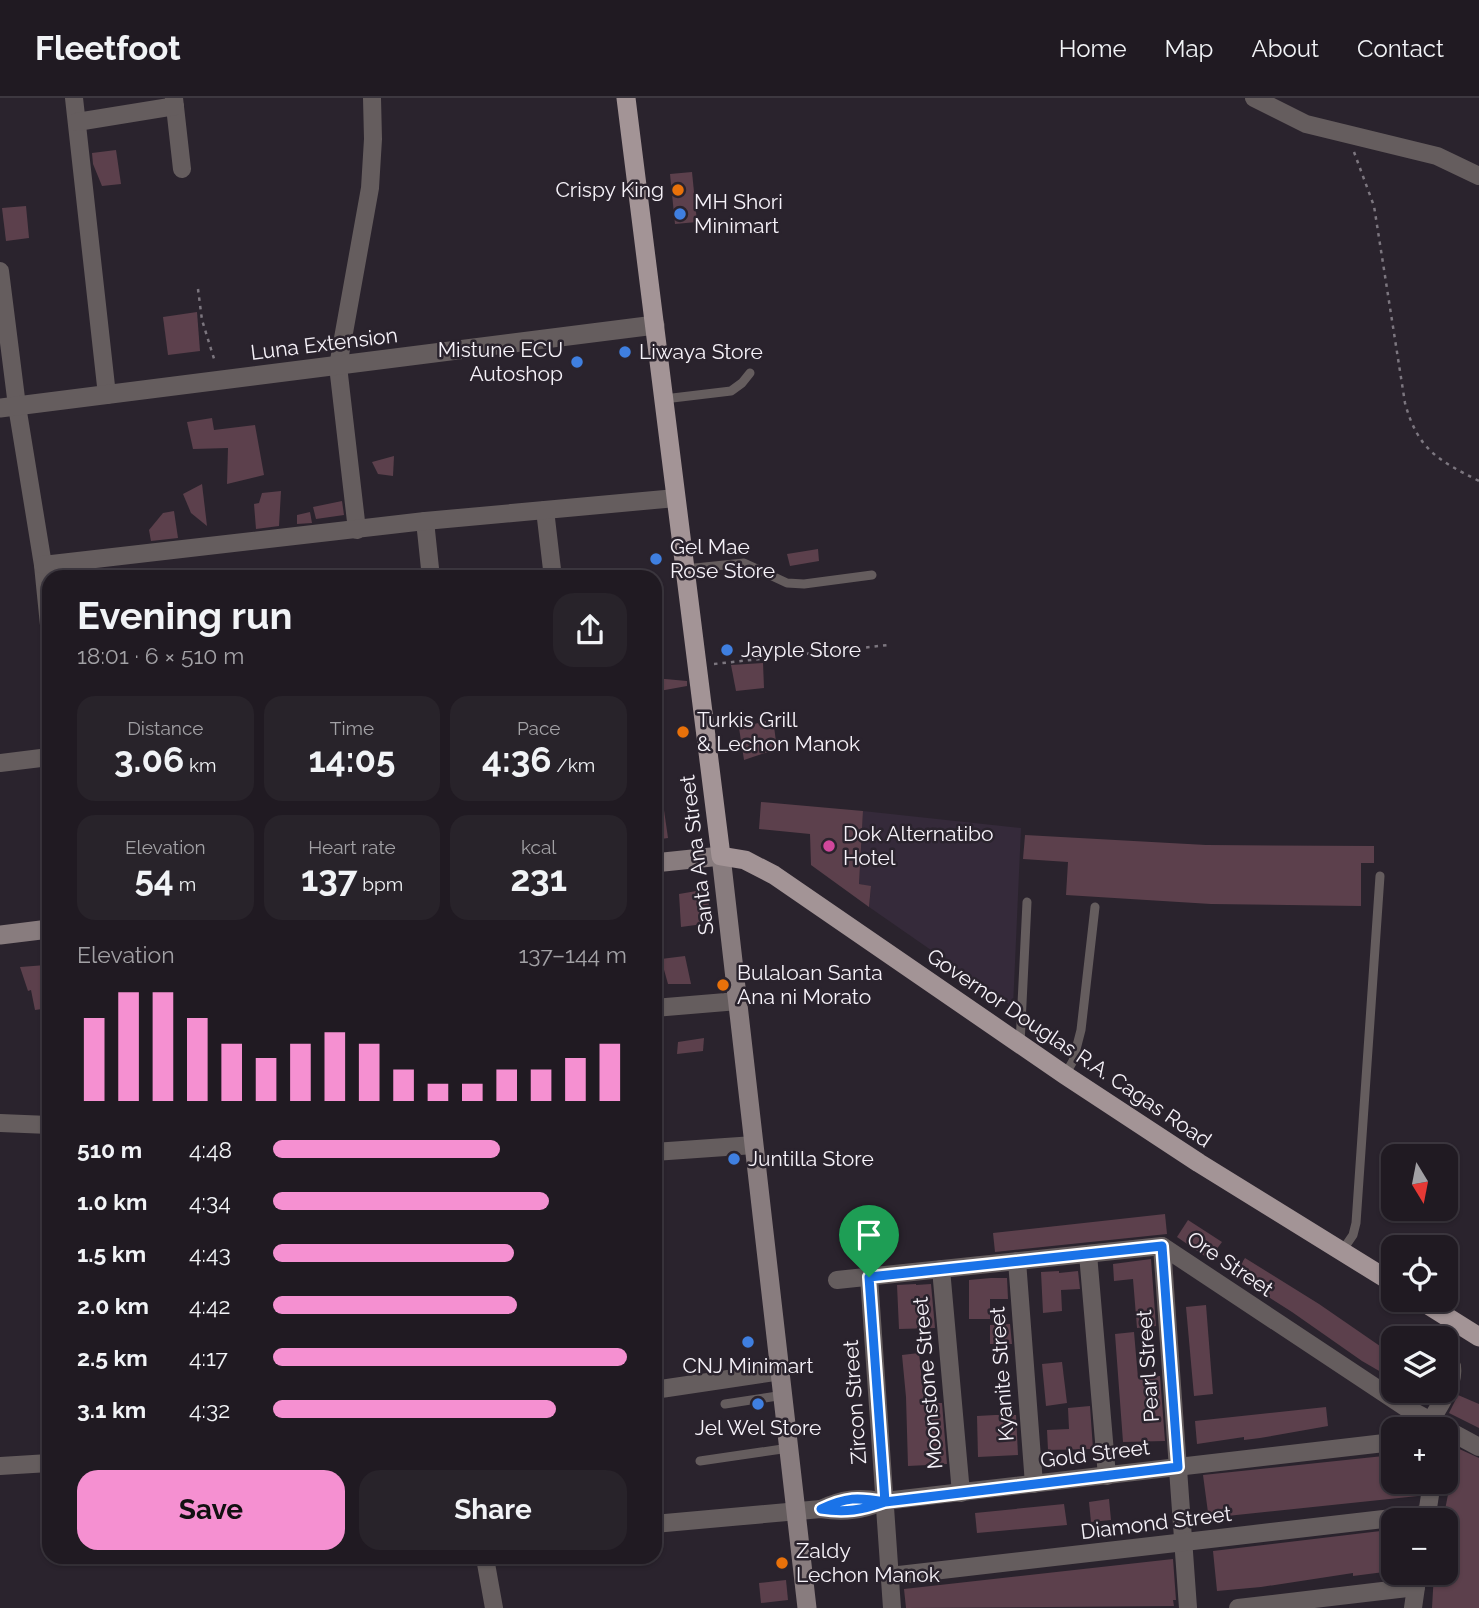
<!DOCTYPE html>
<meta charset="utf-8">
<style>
body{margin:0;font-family:Raleway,sans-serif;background:#28232a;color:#f1f3f6;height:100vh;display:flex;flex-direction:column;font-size:26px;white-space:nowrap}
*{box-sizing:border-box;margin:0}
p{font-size:23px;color:#a2a1a5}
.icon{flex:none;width:38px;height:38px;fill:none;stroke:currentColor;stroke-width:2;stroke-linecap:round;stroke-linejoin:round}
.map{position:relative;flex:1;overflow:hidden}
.panel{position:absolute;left:42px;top:472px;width:620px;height:994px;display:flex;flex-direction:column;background:#201a22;border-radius:21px;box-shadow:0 2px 5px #0004,0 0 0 2px #3d3840}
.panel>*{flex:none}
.needle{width:46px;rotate:170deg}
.controls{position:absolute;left:1381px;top:1046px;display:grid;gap:14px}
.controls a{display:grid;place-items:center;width:77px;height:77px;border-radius:14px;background:#201a22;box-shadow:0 2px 5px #0004,0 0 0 2px #3d3840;font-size:35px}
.pin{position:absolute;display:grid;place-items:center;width:60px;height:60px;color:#fff;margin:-72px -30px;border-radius:50% 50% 50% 0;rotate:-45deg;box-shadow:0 0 7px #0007}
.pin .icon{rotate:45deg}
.round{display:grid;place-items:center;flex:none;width:74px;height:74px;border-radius:21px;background:#28232a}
.head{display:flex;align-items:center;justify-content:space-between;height:119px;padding:0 35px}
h1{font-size:38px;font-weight:700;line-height:52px}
.figures{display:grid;grid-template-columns:repeat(3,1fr);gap:10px;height:119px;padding:7px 35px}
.figures div{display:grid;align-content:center;border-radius:18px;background:#28232a;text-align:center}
.figures b{font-size:35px;font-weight:700}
.figures small{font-size:19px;font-weight:400}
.figures p{font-size:19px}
.chart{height:196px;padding:14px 35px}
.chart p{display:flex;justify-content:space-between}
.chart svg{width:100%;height:126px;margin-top:7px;stroke:#f590d1;stroke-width:6}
.button{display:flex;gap:14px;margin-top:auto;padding:14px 35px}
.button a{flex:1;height:80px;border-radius:21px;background:#f590d1;color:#111;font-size:28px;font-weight:700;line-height:80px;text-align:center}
.button a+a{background:#28232a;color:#f1f3f6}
ul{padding:0 35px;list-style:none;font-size:23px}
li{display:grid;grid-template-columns:112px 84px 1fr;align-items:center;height:52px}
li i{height:18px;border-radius:9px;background:#f590d1}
header{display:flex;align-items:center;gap:42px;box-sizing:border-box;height:98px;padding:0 35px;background:#201a22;border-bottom:2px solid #3d3840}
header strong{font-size:33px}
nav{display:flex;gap:38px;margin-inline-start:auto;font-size:24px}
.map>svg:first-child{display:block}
.built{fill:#352a3a}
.building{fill:#5c404c}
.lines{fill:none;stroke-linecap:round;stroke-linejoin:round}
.path{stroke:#7c767f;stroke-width:2.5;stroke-dasharray:3.5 5;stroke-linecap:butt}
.service{stroke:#655d5e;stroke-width:9}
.minor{stroke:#655d5e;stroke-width:18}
.tertiary{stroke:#655d5e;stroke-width:19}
.secondary{stroke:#887c7e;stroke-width:19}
.primary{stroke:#a39496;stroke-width:19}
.route-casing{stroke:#fff;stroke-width:14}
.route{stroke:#1a73e8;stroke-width:9}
.food-dot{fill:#e8710a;stroke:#2a232d;stroke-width:2.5}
.shop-dot{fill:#3f7fe0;stroke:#2a232d;stroke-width:2.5}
.hotel-dot{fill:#d1479c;stroke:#2a232d;stroke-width:2.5}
.labels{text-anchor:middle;stroke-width:5;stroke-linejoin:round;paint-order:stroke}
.poi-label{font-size:21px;fill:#f6f2f9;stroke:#2a232d;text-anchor:start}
.street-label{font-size:21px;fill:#f6f2f9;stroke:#2a232d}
</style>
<header>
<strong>Fleetfoot</strong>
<nav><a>Home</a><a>Map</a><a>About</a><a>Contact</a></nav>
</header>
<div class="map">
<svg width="1479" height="1510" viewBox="0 0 1479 1510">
<rect width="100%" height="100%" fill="#2a232d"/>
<polygon class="built" points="863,713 1021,730 1013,909 869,809 871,789 859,786"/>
<g class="building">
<polygon points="116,52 121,86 102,88 93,66 92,55"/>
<polygon points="692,74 697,124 675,126 670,76"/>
<polygon points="26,108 29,140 6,143 2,110"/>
<polygon points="197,214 200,253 168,257 163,219"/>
<polygon points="212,320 214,332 255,327 264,377 227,386 228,350 193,351 187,324"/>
<polygon points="394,358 393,378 378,376 372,364"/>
<polygon points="202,386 207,428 191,415 183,396"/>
<polygon points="281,393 279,428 256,431 254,406 259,405 262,395"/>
<polygon points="342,403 344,417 316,421 313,409"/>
<polygon points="174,413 178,440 151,443 149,432 163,415"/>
<polygon points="310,414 312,425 297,426 297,417"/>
<polygon points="818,451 819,463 790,468 787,456"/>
<polygon points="763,565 764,590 736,593 731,567"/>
<polygon points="654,580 687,583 687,588 654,594"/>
<polygon points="773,621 777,651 744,662 739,630"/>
<polygon points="654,698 662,698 668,740 654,742"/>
<polygon points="761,704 863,713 859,786 871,788 869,809 811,767 810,736 759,731"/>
<polygon points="1025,737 1206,747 1374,748 1374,765 1361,765 1361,808 1211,806 1066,797 1068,764 1023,761"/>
<polygon points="708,791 710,825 681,829 679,796"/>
<polygon points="685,858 691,886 668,886 661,861"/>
<polygon points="46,867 49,877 49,910 35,912 31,892 28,893 20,869"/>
<polygon points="704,940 703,953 677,956 678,944"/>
<polygon points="1165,1116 1167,1136 995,1154 993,1135"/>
<polygon points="1188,1122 1222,1144 1209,1161 1177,1139"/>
<polygon points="1245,1160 1319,1206 1393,1257 1393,1281 1362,1263 1292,1214 1234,1177"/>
<polygon points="1151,1161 1156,1228 1137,1230 1133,1181 1114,1183 1113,1166"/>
<polygon points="1059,1173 1059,1175 1078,1173 1080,1191 1061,1192 1062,1213 1043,1215 1041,1174"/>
<polygon points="991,1180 1007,1180 1008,1201 990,1201 990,1221 969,1221 969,1182"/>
<polygon points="916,1186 916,1187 931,1186 935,1230 899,1231 897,1187"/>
<polygon points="1206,1207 1213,1296 1194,1298 1186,1209"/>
<polygon points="1010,1226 1012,1246 990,1246 990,1227"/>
<polygon points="1134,1234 1138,1280 1160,1278 1165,1343 1123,1344 1115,1236"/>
<polygon points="919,1255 924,1301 926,1305 942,1305 947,1366 908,1368 906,1299 902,1257"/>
<polygon points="1062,1264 1067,1305 1046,1308 1042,1266"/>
<polygon points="1458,1297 1479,1306 1479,1330 1449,1315"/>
<polygon points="1090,1308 1093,1351 1048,1352 1047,1332 1069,1331 1068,1310"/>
<polygon points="1326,1309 1328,1328 1260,1340 1244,1342 1244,1339 1197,1346 1195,1323"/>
<polygon points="995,1317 1016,1317 1018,1357 978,1359 977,1318"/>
<polygon points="1455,1349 1479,1360 1479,1510 1432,1510 1434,1475 1446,1475 1446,1417 1444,1417 1453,1371 1451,1371"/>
<polygon points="1393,1357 1393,1384 1420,1384 1418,1398 1227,1418 1228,1420 1209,1422 1203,1377"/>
<polygon points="1109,1401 1111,1422 1091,1424 1089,1404"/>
<polygon points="1064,1406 1067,1427 977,1435 975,1415"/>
<polygon points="1389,1432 1392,1473 1353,1478 1353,1475 1261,1489 1217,1493 1213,1453"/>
<polygon points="1173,1461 1176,1502 1173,1502 1174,1508 906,1510 904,1491"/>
<polygon points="786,1482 788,1502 761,1505 759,1485"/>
</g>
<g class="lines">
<g class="path">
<path d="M1354 54 1374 108 1405 305C1418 352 1438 362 1479 383"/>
<polyline points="198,191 202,222 215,264"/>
<polyline points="714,566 888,547"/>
</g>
<g class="service">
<polyline points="664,301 731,293 742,285 750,275"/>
<polyline points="685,471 744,465 787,485 804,486 872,477"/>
<polyline points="1020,946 1027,804"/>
<polyline points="1065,977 1073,963 1081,932 1095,809"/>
<polyline points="1342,1153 1353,1137 1356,1125 1380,778"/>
<polyline points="725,1306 784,1297"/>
<polyline points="700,1363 789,1350"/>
</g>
<g class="minor">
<polyline points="74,0 107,297"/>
<polyline points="174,0 182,71"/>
<polyline points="1254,0 1306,26 1437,58 1479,78"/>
<polyline points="77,24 175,8"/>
<polyline points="0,173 17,308 43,467 49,527"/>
<polyline points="545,412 553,480"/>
<polyline points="425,423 431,480"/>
<polyline points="357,432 338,268 370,90 373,41 372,0"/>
<polyline points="43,467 425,423 676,400"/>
<polyline points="0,665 49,659"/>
<polyline points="654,910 738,903"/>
<polyline points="0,1025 49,1027"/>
<polyline points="654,1054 754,1047"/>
<polyline points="1162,1148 1188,1510"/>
<polyline points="1088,1156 1107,1378"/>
<polyline points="1017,1163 1034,1386"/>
<polyline points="941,1171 961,1395"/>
<polyline points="869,1179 892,1510"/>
<polyline points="837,1182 1162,1148 1405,1309 1479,1349"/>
<polyline points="654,1292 781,1273"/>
<path d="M1430 1324C1439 1308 1455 1287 1452 1268L1446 1271"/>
<polyline points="0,1368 49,1365"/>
<path d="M821 1411C842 1401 858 1399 881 1403"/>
<polyline points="1426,1423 1432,1384"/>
<path d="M654 1426 821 1411C845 1415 862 1412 885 1403L1393 1344"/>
<polyline points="485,1460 494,1510"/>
<polyline points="890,1478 1427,1416"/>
<polyline points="1238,1510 1416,1489"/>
<polyline points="1413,1510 1418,1475"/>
</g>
<polyline class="tertiary" points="0,310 655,227"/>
<g class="secondary">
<polyline points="654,765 721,758 807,1510"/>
<polyline points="0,837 49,831"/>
</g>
<g class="primary">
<polyline points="626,0 721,758 745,762 774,777 1065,977 1199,1065 1393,1185"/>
<polyline points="1420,1202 1479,1239"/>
</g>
</g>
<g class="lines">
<defs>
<path id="route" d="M869 1179 885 1404C862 1412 845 1415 821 1411 846 1399 858 1399 885 1404L1178 1369 1162 1148 869 1179"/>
</defs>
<use href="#route" class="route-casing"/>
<use href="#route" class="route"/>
</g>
<g class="food-dot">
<circle cx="678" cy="92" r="7"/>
<circle cx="683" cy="634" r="7"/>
<circle cx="723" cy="887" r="7"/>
<circle cx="782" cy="1465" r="7"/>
</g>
<g class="shop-dot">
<circle cx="680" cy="116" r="7"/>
<circle cx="625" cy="254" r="7"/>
<circle cx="577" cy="264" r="7"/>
<circle cx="656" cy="461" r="7"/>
<circle cx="727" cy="552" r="7"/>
<circle cx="734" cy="1061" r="7"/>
<circle cx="748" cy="1244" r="7"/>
<circle cx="758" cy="1306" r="7"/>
</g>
<circle class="hotel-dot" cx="829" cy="748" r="7"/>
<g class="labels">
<g class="poi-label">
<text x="664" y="99" text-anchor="end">Crispy King</text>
<text x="694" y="111">MH Shori<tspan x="694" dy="24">Minimart</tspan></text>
<text x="563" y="259" text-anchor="end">Mistune ECU<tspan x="563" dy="24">Autoshop</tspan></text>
<text x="639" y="261">Liwaya Store</text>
<text x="670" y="456">Gel Mae<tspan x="670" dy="24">Rose Store</tspan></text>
<text x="741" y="559">Jayple Store</text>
<text x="697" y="629">Turkis Grill<tspan x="697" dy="24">&amp; Lechon Manok</tspan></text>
<text x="843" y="743">Dok Alternatibo<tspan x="843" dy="24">Hotel</tspan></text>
<text x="737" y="882">Bulaloan Santa<tspan x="737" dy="24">Ana ni Morato</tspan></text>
<text x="748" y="1068">Juntilla Store</text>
<text x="748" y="1275" text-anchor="middle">CNJ Minimart</text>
<text x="758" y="1337" text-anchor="middle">Jel Wel Store</text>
<text x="796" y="1460">Zaldy<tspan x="796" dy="24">Lechon Manok</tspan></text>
</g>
<g class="street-label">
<text transform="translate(324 246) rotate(-7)" y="7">Luna Extension</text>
<text transform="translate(697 757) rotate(-97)" y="7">Santa Ana Street</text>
<text transform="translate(1069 950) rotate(34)" y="7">Governor Douglas R.A. Cagas Road</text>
<text transform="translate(1230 1166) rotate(34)" y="7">Ore Street</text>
<text transform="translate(1148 1268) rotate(-94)" y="7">Pearl Street</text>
<text transform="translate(1002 1276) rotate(-94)" y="7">Kyanite Street</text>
<text transform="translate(928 1285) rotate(-95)" y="7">Moonstone Street</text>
<text transform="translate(855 1304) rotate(-94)" y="7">Zircon Street</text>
<text transform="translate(1095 1356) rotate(-7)" y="7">Gold Street</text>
<text transform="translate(1156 1425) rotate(-7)" y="7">Diamond Street</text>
</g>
</g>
</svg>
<div class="controls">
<a><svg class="needle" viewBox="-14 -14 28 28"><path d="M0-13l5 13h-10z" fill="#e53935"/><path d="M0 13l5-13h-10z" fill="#a2a1a5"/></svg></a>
<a><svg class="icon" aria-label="locate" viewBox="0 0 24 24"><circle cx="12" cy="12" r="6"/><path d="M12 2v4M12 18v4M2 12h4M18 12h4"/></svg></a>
<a><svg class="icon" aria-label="layers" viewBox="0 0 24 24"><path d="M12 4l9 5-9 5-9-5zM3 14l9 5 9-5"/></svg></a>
<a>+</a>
<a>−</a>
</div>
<div class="pin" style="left:869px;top:1179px;background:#1e9e55"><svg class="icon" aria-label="arrive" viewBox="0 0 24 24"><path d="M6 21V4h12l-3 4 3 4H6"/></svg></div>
<section class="panel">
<div class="head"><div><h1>Evening run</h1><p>18:01 · 6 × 510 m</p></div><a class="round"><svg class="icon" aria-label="share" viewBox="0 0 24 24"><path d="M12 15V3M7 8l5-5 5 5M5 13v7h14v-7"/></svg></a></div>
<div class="figures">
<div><p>Distance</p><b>3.06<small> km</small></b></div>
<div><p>Time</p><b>14:05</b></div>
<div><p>Pace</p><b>4:36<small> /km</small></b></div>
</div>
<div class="figures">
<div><p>Elevation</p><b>54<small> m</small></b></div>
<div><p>Heart rate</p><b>137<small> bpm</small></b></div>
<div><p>kcal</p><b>231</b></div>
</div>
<div class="chart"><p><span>Elevation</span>137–144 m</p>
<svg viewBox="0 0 160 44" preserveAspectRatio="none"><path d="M5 44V15M15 44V6M25 44V6M35 44V15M45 44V24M55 44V29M65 44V24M75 44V20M85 44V24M95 44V33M105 44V38M115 44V38M125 44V33M135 44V33M145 44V29M155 44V24"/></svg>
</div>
<ul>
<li><b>510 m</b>4:48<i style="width:64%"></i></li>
<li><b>1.0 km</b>4:34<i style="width:78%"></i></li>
<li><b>1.5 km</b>4:43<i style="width:68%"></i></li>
<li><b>2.0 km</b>4:42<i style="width:69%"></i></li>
<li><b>2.5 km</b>4:17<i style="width:100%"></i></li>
<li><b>3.1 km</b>4:32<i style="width:80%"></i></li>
</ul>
<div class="button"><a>Save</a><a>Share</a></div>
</section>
</div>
